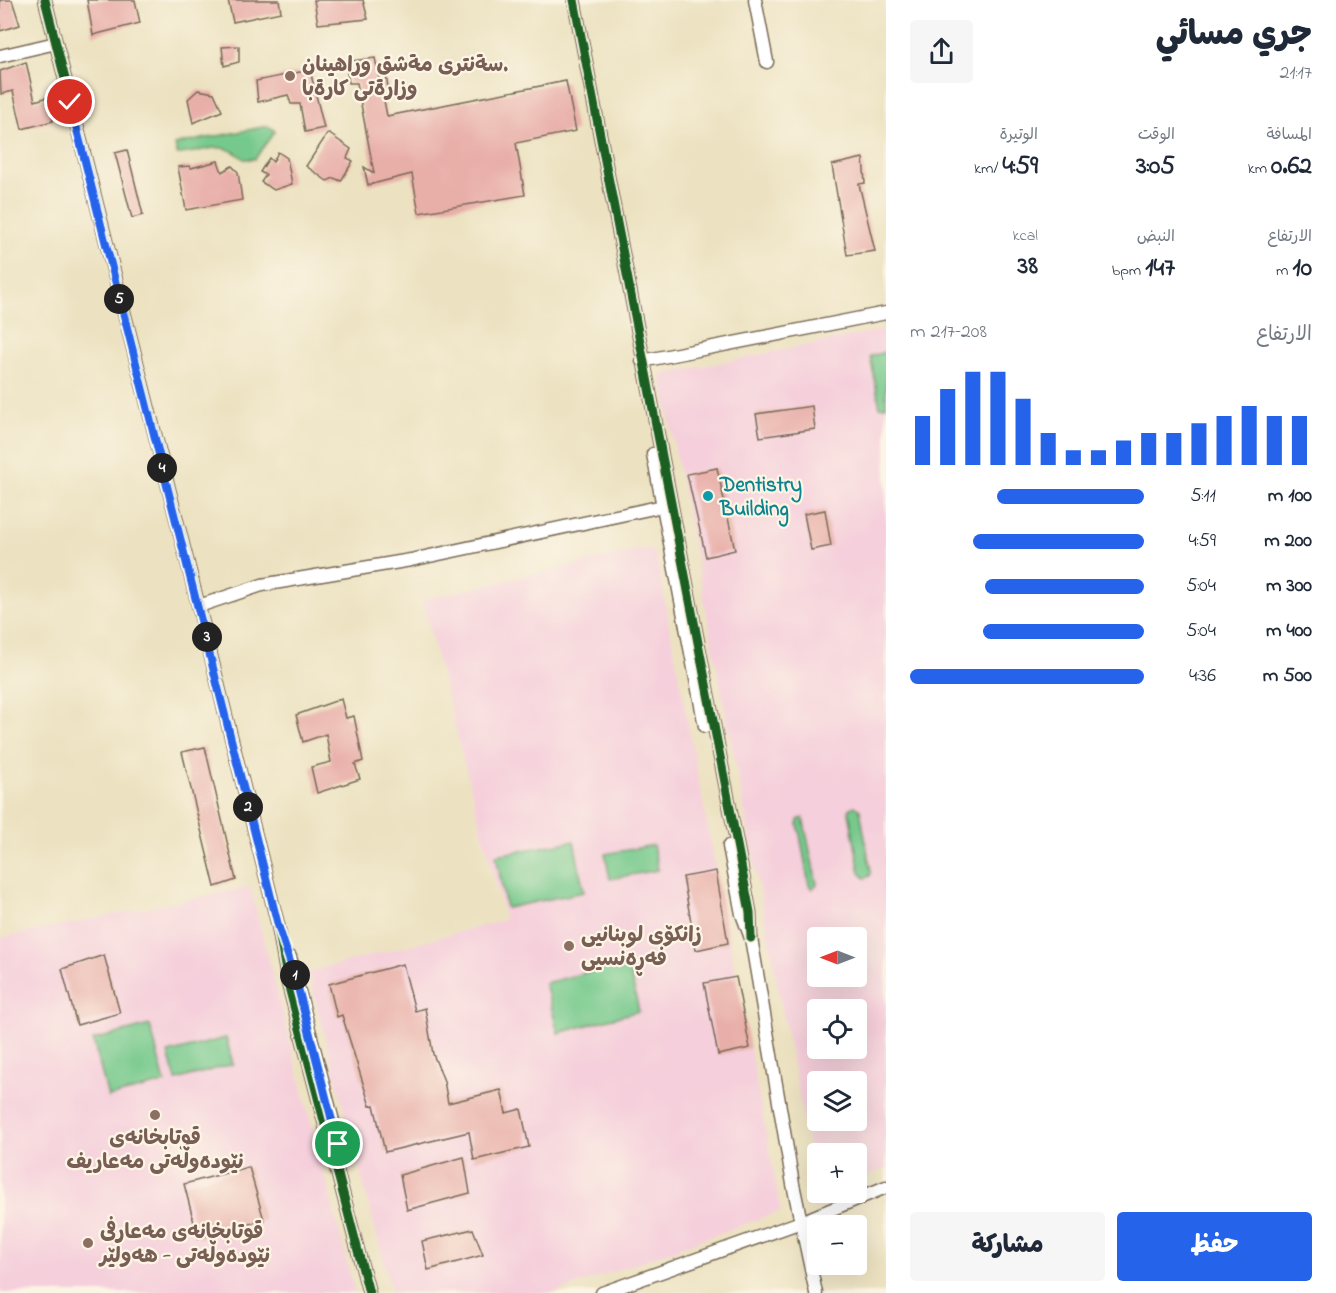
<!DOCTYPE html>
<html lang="ar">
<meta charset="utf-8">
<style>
body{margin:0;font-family:"Indie Flower","Playpen Sans Arabic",sans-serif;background:#f6f6f7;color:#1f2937;direction:rtl;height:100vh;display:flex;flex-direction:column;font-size:22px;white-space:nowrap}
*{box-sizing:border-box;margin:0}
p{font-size:20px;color:#747a83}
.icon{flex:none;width:33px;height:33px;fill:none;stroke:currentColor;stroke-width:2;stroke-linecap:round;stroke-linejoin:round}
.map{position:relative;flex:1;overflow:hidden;direction:ltr}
.drawer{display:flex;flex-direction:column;background:#fff;width:450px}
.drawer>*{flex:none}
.needle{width:39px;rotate:270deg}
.tools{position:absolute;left:807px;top:927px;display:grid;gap:12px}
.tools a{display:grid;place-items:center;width:60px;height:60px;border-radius:6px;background:#fff;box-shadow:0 6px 24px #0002;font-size:30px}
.pin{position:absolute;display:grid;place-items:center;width:51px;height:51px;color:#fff;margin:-26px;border:3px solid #fff;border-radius:50%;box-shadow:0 2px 6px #0007}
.km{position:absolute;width:30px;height:30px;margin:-15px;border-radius:50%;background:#222;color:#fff;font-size:16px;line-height:30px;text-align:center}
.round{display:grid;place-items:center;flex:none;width:63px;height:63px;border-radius:6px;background:#f6f6f7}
.headline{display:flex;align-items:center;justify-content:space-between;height:102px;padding:0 24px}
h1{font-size:33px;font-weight:800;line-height:45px}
.stats{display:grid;grid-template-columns:repeat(3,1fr);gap:9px;height:102px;padding:6px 24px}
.stats div{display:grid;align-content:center}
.stats b{font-size:26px;font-weight:800}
.stats small{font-size:16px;font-weight:400}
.stats p{font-size:16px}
.chart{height:168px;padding:12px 24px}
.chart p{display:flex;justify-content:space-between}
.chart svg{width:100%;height:108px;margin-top:6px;stroke:#2563eb;stroke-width:6}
.primary-button{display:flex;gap:12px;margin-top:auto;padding:12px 24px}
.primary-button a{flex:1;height:69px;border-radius:6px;background:#2563eb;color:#fff;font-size:24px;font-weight:800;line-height:69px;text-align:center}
.primary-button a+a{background:#f6f6f7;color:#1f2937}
ul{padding:0 24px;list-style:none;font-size:20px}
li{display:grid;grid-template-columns:96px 72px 1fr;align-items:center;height:45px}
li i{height:15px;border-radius:8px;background:#2563eb}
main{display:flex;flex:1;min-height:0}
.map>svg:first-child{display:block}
.built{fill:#f5cfdb;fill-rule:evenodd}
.green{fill:#76c98c;stroke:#587a55;stroke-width:1.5}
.building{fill:#e8aea8}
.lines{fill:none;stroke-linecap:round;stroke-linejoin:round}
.minor-casing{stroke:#796a57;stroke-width:15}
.minor{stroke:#fff;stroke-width:12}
.cycleway-casing{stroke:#fcf5e5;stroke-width:13}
.cycleway{stroke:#1b5e20;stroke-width:9}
.route-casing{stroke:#fff;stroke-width:12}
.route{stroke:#2563eb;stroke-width:8}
.education-dot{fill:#8d6e63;stroke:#fcf5e5;stroke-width:2}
.culture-dot{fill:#0f9aa8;stroke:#fcf5e5;stroke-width:2}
.labels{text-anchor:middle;stroke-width:4.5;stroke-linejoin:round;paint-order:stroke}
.education-label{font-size:21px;font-weight:bold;fill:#785e54;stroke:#fcf5e5;text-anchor:start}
.culture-label{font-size:21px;font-weight:bold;fill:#0d838f;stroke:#fcf5e5;text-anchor:start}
</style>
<main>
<section class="drawer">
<div class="headline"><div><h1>جري مسائي</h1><p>21:17</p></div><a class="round"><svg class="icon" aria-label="share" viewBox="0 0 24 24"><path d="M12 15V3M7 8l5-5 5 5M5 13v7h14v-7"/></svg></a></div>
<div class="stats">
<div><p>المسافة</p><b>0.62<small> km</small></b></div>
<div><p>الوقت</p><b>3:05</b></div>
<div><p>الوتيرة</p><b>4:59<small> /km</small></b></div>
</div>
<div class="stats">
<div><p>الارتفاع</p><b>10<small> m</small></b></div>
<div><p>النبض</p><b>147<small> bpm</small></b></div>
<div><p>kcal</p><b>38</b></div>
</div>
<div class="chart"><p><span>الارتفاع</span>208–217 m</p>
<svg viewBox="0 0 160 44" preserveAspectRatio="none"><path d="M5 44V24M15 44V13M25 44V6M35 44V6M45 44V17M55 44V31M65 44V38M75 44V38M85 44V34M95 44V31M105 44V31M115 44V27M125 44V24M135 44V20M145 44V24M155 44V24"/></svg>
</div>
<ul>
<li><b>100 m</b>5:11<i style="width:63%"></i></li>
<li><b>200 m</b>4:59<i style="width:73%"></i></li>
<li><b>300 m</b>5:04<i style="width:68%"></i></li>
<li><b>400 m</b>5:04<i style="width:69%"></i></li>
<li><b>500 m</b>4:36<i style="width:100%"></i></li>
</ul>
<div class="primary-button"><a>حفظ</a><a>مشاركة</a></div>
</section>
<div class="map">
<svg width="886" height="1293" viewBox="0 0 886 1293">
<rect width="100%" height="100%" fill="#fcf5e5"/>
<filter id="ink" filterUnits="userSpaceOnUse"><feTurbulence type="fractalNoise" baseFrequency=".0167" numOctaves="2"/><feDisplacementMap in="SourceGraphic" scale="12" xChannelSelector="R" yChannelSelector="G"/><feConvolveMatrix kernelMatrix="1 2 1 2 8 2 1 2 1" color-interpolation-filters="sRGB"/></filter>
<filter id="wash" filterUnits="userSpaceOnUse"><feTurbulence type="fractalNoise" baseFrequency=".008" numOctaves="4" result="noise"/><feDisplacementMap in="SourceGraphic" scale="24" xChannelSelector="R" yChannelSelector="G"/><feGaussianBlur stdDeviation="1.35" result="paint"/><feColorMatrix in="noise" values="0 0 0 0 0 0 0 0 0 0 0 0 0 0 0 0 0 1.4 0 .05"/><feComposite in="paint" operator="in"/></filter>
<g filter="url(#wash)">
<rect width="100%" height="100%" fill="#ece2c1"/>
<g class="built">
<path d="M886 329V1168L857 1180 856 1154H818V1192L826 1193 818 1196 661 375ZM818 938H856V976H818ZM818 1010H856V1048H818ZM818 1082H856V1120H818Z"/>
<polygon points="643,549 650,550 656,556 781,1211 554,1293 392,1293 308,972 505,920 422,600"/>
<polygon points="250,887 355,1293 0,1293 0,938"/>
</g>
<g class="green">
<path d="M268 126 275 131 255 159H244C220 137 204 154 177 154L175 145 182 143Z"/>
<polygon points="886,352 886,406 880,407 870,356"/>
<polygon points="855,806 860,810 871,872 870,876 865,878 860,873 849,812 850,808"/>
<polygon points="803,818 817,884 812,889 809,885 798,824 798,820"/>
<polygon points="574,841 584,892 506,908 496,855"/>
<polygon points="653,845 658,870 610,879 605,854"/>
<polygon points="628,962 639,1011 558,1033 545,983"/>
<polygon points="150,1025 165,1083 108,1097 93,1040"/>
<polygon points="226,1038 233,1064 176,1080 168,1053"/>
</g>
<g id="blocks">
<g class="building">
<polygon points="0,0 12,0 20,25 0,31"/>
<polygon points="87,0 135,0 140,23 93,35"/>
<polygon points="228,0 279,0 281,12 233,22"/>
<polygon points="314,0 363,0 368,19 318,24"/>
<polygon points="239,46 239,62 224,66 222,47"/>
<polygon points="375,58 379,77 386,74 388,88 382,90 387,116 566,81 576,131 516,143 525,195 419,213 412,174 368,185 364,167 374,173 357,83 349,83 345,62"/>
<polygon points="26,62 35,101 48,97 53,121 22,129 13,91 1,94 0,71"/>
<polygon points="310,70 324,128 305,132 300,104 291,104 288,95 258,102 256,81"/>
<polygon points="198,90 214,93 222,111 193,123 188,99"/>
<polygon points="328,133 351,149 347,158 353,161 341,181 334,178 327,181 306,166"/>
<polygon points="127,150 143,215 132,218 115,153"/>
<polygon points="278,152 287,158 292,184 274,190 261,182 266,175 260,172 269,158 273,162"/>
<polygon points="863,158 865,183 859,184 875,251 847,255 832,165"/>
<polygon points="218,161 222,172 232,166 238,172 242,200 186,210 178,167 190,166 191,168"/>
<polygon points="812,406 815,429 760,437 756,414"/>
<polygon points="717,468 735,550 706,557 687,474"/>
<polygon points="825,510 831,546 811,550 804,514"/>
<polygon points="341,699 346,718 354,716 363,761 355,764 360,779 317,793 311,767 331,762 326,734 303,742 296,715"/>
<polygon points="205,747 236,880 215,887 182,752"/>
<polygon points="716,871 728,943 696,950 683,877"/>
<polygon points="104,955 120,1013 77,1025 62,969"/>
<polygon points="403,964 415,1011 425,1008 433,1054 444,1081 448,1103 501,1090 506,1113 521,1109 529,1147 474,1160 469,1132 385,1152 374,1105 370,1106 342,1015 337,1017 329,984"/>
<polygon points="736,977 750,1048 718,1055 704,983"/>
<polygon points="464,1157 470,1193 407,1210 400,1175"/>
<polygon points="249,1167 264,1220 198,1238 184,1184"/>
<polygon points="473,1229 483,1255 428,1270 422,1241"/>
</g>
</g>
</g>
<g filter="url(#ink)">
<use href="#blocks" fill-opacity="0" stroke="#796a57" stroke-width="1.5"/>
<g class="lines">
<defs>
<g id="minor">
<polyline points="45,0 203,624 278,925 288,983 369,1293"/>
<polyline points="574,0 750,912 751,938"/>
<polyline points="755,0 767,62"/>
<polyline points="0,56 56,43"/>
<polyline points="642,361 886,313"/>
<polyline points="653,454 705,726"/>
<polyline points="199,606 262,585 411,560 663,506"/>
<polyline points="729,846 742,914 751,938 793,1184 816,1293"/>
<polyline points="290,957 335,1129"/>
<polyline points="602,1293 801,1222 886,1187"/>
</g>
</defs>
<use href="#minor" class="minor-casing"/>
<use href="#minor" class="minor"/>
<defs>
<g id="cycleway">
<polyline points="45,0 203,624 278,925 288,983 369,1293"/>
<polyline points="574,0 750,912 751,938"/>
</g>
</defs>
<use href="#cycleway" class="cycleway-casing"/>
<use href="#cycleway" class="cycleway"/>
</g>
</g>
<g class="lines" filter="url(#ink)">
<defs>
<polyline id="route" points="70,102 278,925 296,980 338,1144"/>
</defs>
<use href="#route" class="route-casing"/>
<use href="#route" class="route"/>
</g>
<g class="education-dot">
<circle cx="290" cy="76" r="6"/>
<circle cx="569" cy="946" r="6"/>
<circle cx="155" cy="1115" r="6"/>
<circle cx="88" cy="1243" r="6"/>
</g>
<circle class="culture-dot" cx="708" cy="496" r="6"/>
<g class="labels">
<g class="education-label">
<text x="302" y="71">سةنترى مةشق وراهينان.<tspan x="302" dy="24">وزارةتى كارةبا</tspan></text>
<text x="581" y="941">زانکۆی لوبنانیی<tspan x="581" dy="24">فەڕەنسیی</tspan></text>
<text x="155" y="1144" text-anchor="middle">قوتابخانەی<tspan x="155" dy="24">نێودەوڵەتی مەعاریف</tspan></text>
<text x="100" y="1238">قوتابخانەی مەعارفی<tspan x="100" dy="24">نێودەوڵەتی - هەولێر</tspan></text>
</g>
<g class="culture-label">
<text x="720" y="491">Dentistry<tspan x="720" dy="24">Building</tspan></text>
</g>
</g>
</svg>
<div class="tools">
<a><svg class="needle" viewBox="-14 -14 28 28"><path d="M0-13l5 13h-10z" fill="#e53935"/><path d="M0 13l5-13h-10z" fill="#747a83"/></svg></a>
<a><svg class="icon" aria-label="locate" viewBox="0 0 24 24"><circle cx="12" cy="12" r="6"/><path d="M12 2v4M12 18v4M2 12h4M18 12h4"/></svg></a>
<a><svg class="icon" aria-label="layers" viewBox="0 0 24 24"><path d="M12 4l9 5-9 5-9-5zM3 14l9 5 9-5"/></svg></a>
<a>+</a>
<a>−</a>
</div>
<div class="pin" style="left:338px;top:1144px;background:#1e9e55"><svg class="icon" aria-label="arrive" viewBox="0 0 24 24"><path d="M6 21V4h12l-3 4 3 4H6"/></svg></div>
<div class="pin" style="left:70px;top:102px;background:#d93025"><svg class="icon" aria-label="check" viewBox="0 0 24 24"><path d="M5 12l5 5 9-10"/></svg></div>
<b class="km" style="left:295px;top:975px">1</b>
<b class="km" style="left:248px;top:807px">2</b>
<b class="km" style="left:207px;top:637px">3</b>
<b class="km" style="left:162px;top:468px">4</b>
<b class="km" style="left:119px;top:299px">5</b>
</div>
</main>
